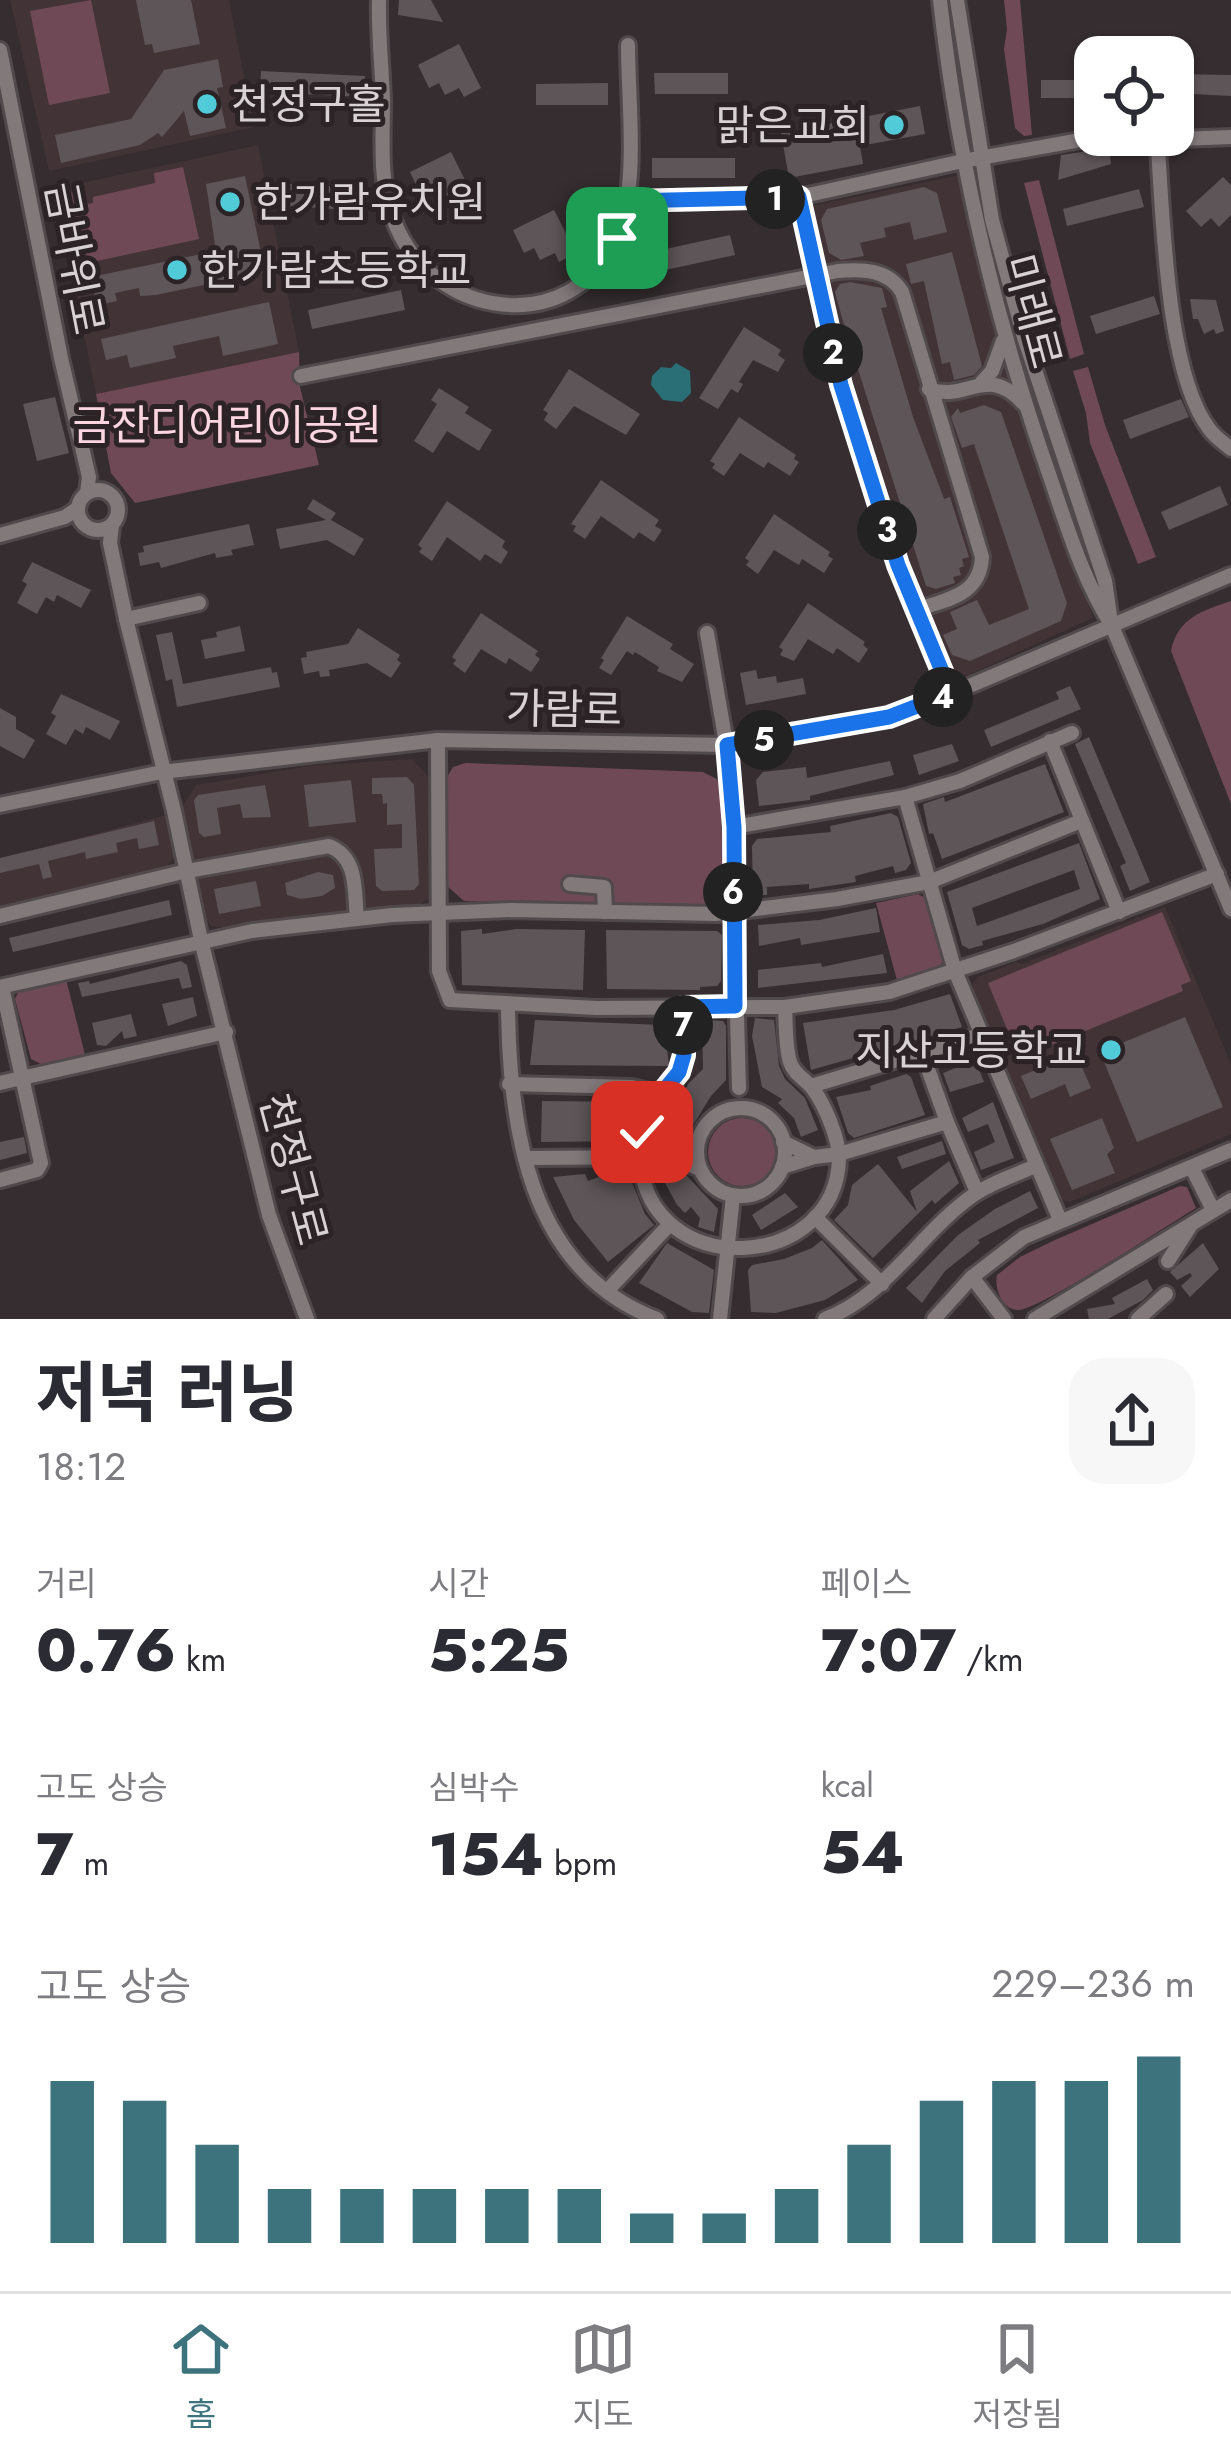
<!DOCTYPE html>
<html lang="ko">
<meta charset="utf-8">
<style>
body{margin:0;font-family:Jost,"Noto Sans KR",sans-serif;background:#f7f7f7;color:#2b2b33;height:100vh;display:flex;flex-direction:column;font-size:45px;white-space:nowrap}
*{box-sizing:border-box;margin:0}
p{font-size:39px;color:#7c7c81}
.icon{flex:none;width:66px;height:66px;fill:none;stroke:currentColor;stroke-width:2;stroke-linecap:round;stroke-linejoin:round}
.map{position:relative;height:1319px;overflow:hidden}
.side{display:flex;flex-direction:column;background:#fff;flex:1}
.side>*{flex:none}
.tools{position:absolute;left:1074px;top:36px;display:grid;gap:24px}
.tools a{display:grid;place-items:center;width:120px;height:120px;border-radius:24px;background:#fff;box-shadow:0 3px 9px #0004;font-size:60px}
.pin{position:absolute;display:grid;place-items:center;width:102px;height:102px;color:#fff;margin:-51px;border-radius:24px;box-shadow:0 6px 18px #0006}
.km{position:absolute;width:60px;height:60px;margin:-30px;border-radius:50%;background:#222;color:#fff;font-size:33px;line-height:60px;text-align:center}
.round{display:grid;place-items:center;flex:none;width:126px;height:126px;border-radius:36px;background:#f7f7f7}
.overview{display:flex;align-items:center;justify-content:space-between;height:204px;padding:0 36px}
h1{font-size:66px;font-weight:800;line-height:90px}
.figures{display:grid;grid-template-columns:repeat(3,1fr);gap:18px;height:204px;padding:12px 36px}
.figures div{display:grid;align-content:center}
.figures b{font-size:60px;font-weight:800}
.figures small{font-size:33px;font-weight:400}
.figures p{font-size:33px}
.chart{height:336px;padding:24px 36px}
.chart p{display:flex;justify-content:space-between}
.chart svg{width:100%;height:216px;margin-top:12px;stroke:#3d737d;stroke-width:6}
.dock{display:flex;justify-content:space-around;align-items:center;height:168px;border-top:3px solid #e1e1e2;background:#fff;font-size:33px;color:#7c7c81}
.dock a{display:grid;justify-items:center;gap:6px}
.dock .on{color:#3d737d}
.map>svg:first-child{display:block}
.built{fill:#423337}
.green{fill:#6f4a56}
.water{fill:#2a6f76}
.building{fill:#5e5558;fill-rule:evenodd}
.lines{fill:none;stroke-linecap:round;stroke-linejoin:round}
.minor-casing{stroke:#514a4d;stroke-width:20}
.minor{stroke:#82797b;stroke-width:14}
.route-casing{stroke:#fff;stroke-width:24}
.route{stroke:#1a73e8;stroke-width:15}
.poi-dot{fill:#52cbd8;stroke:#2b2326;stroke-width:4.5}
.labels{text-anchor:middle;stroke-width:10;stroke-linejoin:round;paint-order:stroke}
.poi-label{font-size:42px;fill:#d8d2d4;stroke:#2b2326;text-anchor:start}
.street-label{font-size:42px;fill:#d8d2d4;stroke:#2b2326}
.park-label{font-size:42px;fill:#fed6e2;stroke:#2b2326}
</style>
<div class="map">
<svg width="1231" height="1319" viewBox="0 0 1231 1319">
<rect width="100%" height="100%" fill="#352d2f"/>
<g class="built">
<polygon points="10,0 229,0 254,127 49,171"/>
<polygon points="258,145 299,352 96,394 54,189"/>
<polygon points="960,175 1010,377 1093,618 959,679 912,576 852,387 810,206"/>
<polygon points="412,759 428,776 433,889 430,898 420,904 224,928 211,926 205,917 182,807 196,785 309,766"/>
<polygon points="166,815 175,857 166,867 0,909 0,859"/>
<polygon points="1165,907 1231,1064 1231,1134 1070,1202 1060,1200 973,990 973,983 978,977 1016,962 1022,964"/>
</g>
<g class="green">
<polygon points="91,0 110,93 49,105 30,11"/>
<polygon points="1004,0 1020,0 1032,135 1024,136 1015,128 1004,49 1007,29"/>
<polygon points="183,167 199,239 88,263 80,226 66,229 59,195 77,191 81,205 93,203 93,197 155,183 154,173"/>
<polygon points="1039,180 1084,354 1070,359 1024,183"/>
<polygon points="299,352 300,387 319,465 135,503 111,473 96,394"/>
<polygon points="1088,367 1105,425 1156,557 1138,564 1090,443 1086,413 1073,371"/>
<path d="M1231 601V804L1171 651C1178 618 1201 611 1231 601Z"/>
<polygon points="466,763 703,772 717,779 723,790 724,893 710,907 464,901 447,886 447,777 453,767"/>
<polygon points="918,894 927,899 944,959 939,969 897,980 876,903"/>
<polygon points="1162,912 1191,981 1181,985 1183,991 1019,1058 988,983"/>
<polygon points="66,979 85,1055 43,1065 31,1059 15,999 20,989"/>
<circle cx="742" cy="1152" r="34"/>
<path d="M1180 1186 1187 1187 1196 1208C1169 1224 1038 1311 1018 1310 1002 1310 994 1288 997 1275L1020 1257 1055 1240Z"/>
</g>
<polygon class="water" points="676,363 690,371 691,393 682,402 663,400 651,385 652,376 661,367 671,368"/>
<g class="building">
<polygon points="136,0 191,0 200,44 154,53 152,44 145,45"/>
<polygon points="399,0 431,0 443,22 398,15"/>
<polygon points="459,44 481,88 464,97 459,88 445,95 439,83 429,88 418,65"/>
<polygon points="218,59 223,87 217,88 226,128 190,136 184,111 162,137 158,133 140,145 61,163 55,135 131,119 164,70"/>
<polygon points="261,71 365,76 364,97 260,92"/>
<polygon points="654,73 728,73 728,94 655,94"/>
<polygon points="1175,74 1231,75 1231,96 1175,93"/>
<rect x="1041" y="80" width="54" height="18"/>
<polygon points="608,83 608,105 536,105 536,84"/>
<polygon points="920,106 925,134 860,146 863,164 789,178 781,133"/>
<polygon points="1109,148 1111,164 1058,180 1061,155"/>
<polygon points="451,152 473,196 456,204 452,195 437,202 431,190 421,195 410,172"/>
<rect x="652" y="158" width="83" height="20"/>
<polygon points="245,176 265,272 156,295 140,296 139,288 115,293 117,301 97,305 91,277 216,251 206,184"/>
<polygon points="1223,177 1231,185 1231,215 1219,227 1211,218 1201,227 1186,211"/>
<polygon points="287,184 369,188 368,211 286,206"/>
<polygon points="924,187 937,193 947,232 914,240 910,222 884,228 886,237 860,243 864,256 841,260 829,253 821,220 827,209"/>
<polygon points="1139,189 1144,207 1067,226 1063,209"/>
<polygon points="554,210 576,253 559,262 555,253 540,260 534,248 524,253 513,230"/>
<polygon points="730,235 735,255 642,275 638,255"/>
<polygon points="952,252 982,366 974,375 954,380 950,362 942,364 924,281 911,284 906,264"/>
<polygon points="850,282 882,288 887,307 881,308 913,417 944,499 950,497 969,557 962,559 964,566 959,568 961,575 953,577 955,583 936,589 926,586 842,318 835,292 840,284"/>
<polygon points="401,290 405,310 312,329 308,310"/>
<polygon points="1154,296 1160,314 1096,334 1090,316"/>
<polygon points="1190,299 1216,300 1224,331 1216,334 1214,329 1204,334 1198,319 1193,319"/>
<polygon points="269,302 278,344 223,356 219,336 173,346 176,358 130,368 127,355 106,360 101,339"/>
<polygon points="744,327 781,350 778,355 785,360 778,372 753,360 739,382 743,384 738,393 731,389 718,409 699,398"/>
<polygon points="569,369 640,414 626,435 574,406 556,429 544,420 548,413 543,410"/>
<polygon points="439,388 469,407 465,413 492,430 479,451 447,431 433,453 414,441 437,404 431,400"/>
<polygon points="55,397 69,453 37,461 23,404"/>
<polygon points="1181,399 1189,417 1130,439 1123,420"/>
<polygon points="984,405 1001,412 1067,603 1061,621 970,661 952,655 943,635 957,629 950,612 977,600 989,625 1029,609 974,444 962,448 951,417 958,408 960,413"/>
<polygon points="739,417 796,455 794,459 799,462 790,476 768,462 764,468 740,453 724,476 712,468 715,464 710,461"/>
<polygon points="601,480 659,520 655,526 662,530 654,542 639,532 634,539 601,516 585,539 573,531 576,526 571,524"/>
<polygon points="1220,486 1228,505 1169,530 1161,512"/>
<polygon points="313,499 336,513 331,520 364,539 354,556 327,540 280,549 276,529 326,520 307,509"/>
<polygon points="447,501 505,541 502,547 508,552 501,564 485,554 480,561 447,537 432,561 419,552 422,548 418,545"/>
<polygon points="774,514 830,552 828,556 833,559 824,573 802,559 799,565 774,550 758,574 746,565 749,561 745,558"/>
<polygon points="249,524 254,545 231,550 233,555 216,558 215,553 161,568 159,562 140,566 138,553 144,552 143,546"/>
<polygon points="32,562 91,590 81,608 57,595 54,602 46,597 37,614 17,603 27,584 22,581"/>
<polygon points="808,603 865,642 863,645 868,649 859,663 837,648 833,654 808,639 794,661 780,655 783,650 779,647"/>
<polygon points="481,613 538,651 535,655 540,659 531,672 509,658 506,664 481,649 465,673 453,664 456,660 452,657"/>
<polygon points="627,616 673,644 670,649 694,664 682,682 657,671 659,667 635,652 633,655 627,651 611,675 599,668 604,660 601,658"/>
<polygon points="240,626 245,651 205,659 201,640 217,637 216,632"/>
<polygon points="358,628 400,655 397,660 401,663 391,678 367,663 329,670 330,676 320,677 319,671 304,674 301,658 307,657 306,652 348,644"/>
<polygon points="172,632 183,684 271,667 272,673 277,672 280,687 177,707 172,679 166,681 156,635"/>
<polygon points="756,670 758,679 776,676 777,683 803,678 806,694 746,705 740,673"/>
<polygon points="1070,686 1081,709 991,747 984,730 1059,699 1056,692"/>
<polygon points="61,694 120,721 110,740 86,727 83,734 75,729 66,745 46,734 56,716 51,713"/>
<polygon points="0,708 16,717 16,729 35,740 24,759 0,746"/>
<polygon points="1089,737 1150,882 1130,891 1120,866 1126,863 1075,744"/>
<polygon points="952,744 959,761 919,775 913,755"/>
<polygon points="890,761 894,775 810,796 810,800 759,806 756,780 763,772 806,767 807,778"/>
<polygon points="1045,764 1064,812 942,859 933,833 929,834 923,804 944,797 945,802"/>
<polygon points="407,777 414,785 419,884 414,890 382,891 376,886 374,849 402,848 402,824 387,825 387,803 383,804 382,794 372,794 372,778"/>
<polygon points="351,780 356,822 309,827 304,785"/>
<polygon points="265,785 271,817 243,818 240,804 217,808 221,834 204,837 199,833 194,800 198,795"/>
<polygon points="891,813 898,817 911,863 906,870 895,873 893,866 855,876 856,882 809,889 809,884 767,887 767,895 753,895 752,846 757,839 831,832 830,826"/>
<polygon points="154,821 159,845 139,849 137,838 116,843 118,852 86,859 85,852 48,861 52,877 43,879 39,864 0,873 0,858"/>
<path d="M1079 843 1100 899 1043 924 982 941 983 945 969 949 962 945 947 892ZM1074 870 1080 889 977 926 972 908Z"/>
<polygon points="318,872 333,875 335,888 322,896 301,899 287,895 285,883"/>
<polygon points="256,881 261,906 219,914 214,889"/>
<polygon points="169,900 172,915 13,952 9,938"/>
<polygon points="876,908 880,932 801,945 800,938 759,946 758,925 819,920"/>
<polygon points="482,929 482,934 516,929 585,930 583,990 462,985 461,931"/>
<polygon points="606,930 717,931 722,935 721,981 717,986 700,987 700,990 607,989"/>
<polygon points="883,954 887,973 758,988 758,970 821,963 822,967"/>
<polygon points="181,961 187,965 192,987 182,989 179,978 82,997 78,983 89,981 90,984"/>
<polygon points="950,994 962,1027 811,1070 803,1023 894,1010"/>
<polygon points="193,997 197,1016 168,1026 162,1004"/>
<polygon points="131,1014 137,1036 124,1039 122,1031 106,1046 97,1045 92,1023"/>
<polygon points="1185,1017 1223,1107 1137,1142 1100,1052"/>
<polygon points="755,1018 774,1020 779,1066 785,1079 805,1098 818,1130 801,1137 794,1118 778,1103 782,1099 762,1087 752,1036"/>
<polygon points="535,1020 664,1025 669,1066 530,1065"/>
<polygon points="707,1020 723,1021 726,1026 726,1080 711,1096 685,1138 663,1128 689,1083 703,1069 702,1025"/>
<polygon points="1076,1053 1091,1088 1070,1097 1065,1084 1031,1099 1021,1076"/>
<polygon points="971,1062 977,1064 984,1082 950,1092 943,1073"/>
<polygon points="906,1074 911,1077 925,1115 854,1138 848,1133 836,1097 871,1090 870,1086"/>
<polygon points="542,1101 638,1102 638,1111 629,1141 541,1142"/>
<polygon points="993,1102 1014,1158 981,1170 974,1152 995,1142 988,1124 968,1132 962,1118"/>
<polygon points="1102,1118 1114,1148 1107,1154 1115,1173 1072,1190 1050,1139"/>
<polygon points="24,1137 27,1153 0,1160 0,1142"/>
<polygon points="942,1141 946,1154 902,1169 897,1157"/>
<polygon points="949,1161 959,1183 935,1204 932,1200 873,1258 834,1220 848,1205 852,1185 878,1164 917,1212 910,1191"/>
<polygon points="614,1171 617,1177 628,1173 645,1214 654,1225 608,1262 574,1220 553,1177 585,1174 588,1181"/>
<polygon points="671,1172 687,1176 718,1209 714,1232 698,1227 700,1218 691,1207 685,1213 677,1205 664,1181"/>
<polygon points="1030,1191 1038,1208 978,1240 980,1243 945,1271 922,1303 906,1288 958,1235 995,1209"/>
<polygon points="785,1193 798,1207 761,1230 752,1215"/>
<polygon points="822,1240 858,1280 825,1300 776,1313 751,1312 748,1270 752,1265 784,1259 812,1248"/>
<polygon points="667,1243 714,1270 709,1313 692,1312 639,1283"/>
<polygon points="1203,1243 1219,1269 1190,1297 1181,1286 1192,1276 1190,1273 1177,1280 1170,1272"/>
<polygon points="1147,1279 1153,1290 1143,1300 1108,1319 1089,1319 1087,1309 1115,1304 1112,1298"/>
</g>
<g class="lines">
<defs>
<g id="minor">
<path d="M379 0C378 33 382 67 383 101 383 141 379 180 393 218 429 320 574 341 618 235 639 183 628 102 628 45"/>
<path d="M940 0C958 162 995 319 1049 474 1067 526 1082 578 1112 626L1231 909"/>
<polyline points="957,0 992,220 1024,337 1105,581 1110,615"/>
<polyline points="0,50 61,358 89,477 87,493"/>
<polyline points="1156,50 1156,57"/>
<path d="M1157 135C1163 209 1165 373 1210 430 1215 437 1224 443 1231 449"/>
<polyline points="799,197 841,385 898,565 951,693"/>
<polyline points="628,201 799,197 963,161 1086,139 1134,135 1179,139 1231,137"/>
<path d="M301 376 838 271C862 269 888 269 902 292L982 557C980 596 947 599 916 610"/>
<polyline points="982,382 992,371 1003,341"/>
<path d="M929 389C966 403 987 363 1023 403"/>
<circle cx="98" cy="510" r="20"/>
<polyline points="112,525 110,543 126,619 174,811 201,940 269,1215 307,1319"/>
<polyline points="0,535 65,517 78,508"/>
<polyline points="126,619 199,603"/>
<polyline points="707,633 730,766 739,1088"/>
<polyline points="438,740 439,971 450,1000 596,1008 785,1007 889,992 1014,951 1217,874"/>
<polyline points="1050,741 1119,912"/>
<polyline points="905,797 955,971 1060,1220"/>
<polyline points="0,805 162,772 438,740 727,745 825,730 922,706 1231,575"/>
<polyline points="734,827 905,797 960,781 1072,733"/>
<polyline points="570,884 604,887 605,912"/>
<path d="M0 916 187 871 329 846C359 858 354 891 357 919"/>
<polyline points="0,987 252,931 392,915 512,910 716,914 837,899 929,882 1081,821"/>
<path d="M508 1005C509 1125 527 1270 657 1319"/>
<path d="M683 1007C683 1027 688 1052 680 1071 663 1107 636 1109 640 1161 651 1283 837 1272 839 1158 839 1139 825 1105 813 1089 806 1079 794 1075 790 1062 785 1046 786 1024 785 1007"/>
<polyline points="923,1055 947,1122 977,1192"/>
<polyline points="0,1083 226,1032"/>
<polyline points="509,1084 632,1087 662,1094"/>
<polyline points="811,1086 980,1035"/>
<circle cx="741" cy="1152" r="44"/>
<polyline points="697,1145 671,1157 700,1169"/>
<polyline points="814,1157 839,1154 947,1122"/>
<polyline points="525,1158 671,1157"/>
<polyline points="782,1167 814,1157 783,1142"/>
<polyline points="1192,1168 1212,1208"/>
<polyline points="0,1180 37,1170 41,1163 2,987"/>
<polyline points="815,1217 882,1284"/>
<polyline points="1168,1261 1191,1225"/>
<polyline points="972,1277 1004,1319"/>
<polyline points="607,1291 670,1224"/>
<polyline points="720,1319 733,1196"/>
<path d="M825 1319C888 1295 921 1231 975 1194 993 1182 1016 1175 1035 1166"/>
<polyline points="934,1319 972,1277 1024,1237 1231,1150"/>
<polyline points="1035,1319 1231,1200"/>
<polyline points="1138,1319 1166,1294"/>
</g>
</defs>
<use href="#minor" class="minor-casing"/>
<use href="#minor" class="minor"/>
</g>
<g class="lines">
<defs>
<polyline id="route" points="617,238 628,201 799,197 841,385 898,565 951,693 889,717 727,745 734,827 735,1006 683,1007 684,1055 679,1072 652,1105 642,1132"/>
</defs>
<use href="#route" class="route-casing"/>
<use href="#route" class="route"/>
</g>
<g class="poi-dot">
<circle cx="207" cy="104" r="12"/>
<circle cx="894" cy="125" r="12"/>
<circle cx="230" cy="202" r="12"/>
<circle cx="177" cy="270" r="12"/>
<circle cx="1111" cy="1050" r="12"/>
</g>
<g class="labels">
<g class="poi-label">
<text x="231" y="119">천정구홀</text>
<text x="870" y="140" text-anchor="end">맑은교회</text>
<text x="254" y="217">한가람유치원</text>
<text x="201" y="285">한가람초등학교</text>
<text x="1087" y="1065" text-anchor="end">지산고등학교</text>
</g>
<g class="street-label">
<text transform="translate(75 258) rotate(79)" y="15">금바위로</text>
<text transform="translate(1033 311) rotate(75)" y="15">미래로</text>
<text transform="translate(564 709) rotate(1)" y="15">가람로</text>
<text transform="translate(294 1169) rotate(75)" y="15">천정구로</text>
</g>
<g class="park-label">
<text x="227" y="440">금잔디어린이공원</text>
</g>
</g>
</svg>
<div class="tools">
<a><svg class="icon" aria-label="locate" viewBox="0 0 24 24"><circle cx="12" cy="12" r="6"/><path d="M12 2v4M12 18v4M2 12h4M18 12h4"/></svg></a>
</div>
<div class="pin" style="left:617px;top:238px;background:#1e9e55"><svg class="icon" aria-label="arrive" viewBox="0 0 24 24"><path d="M6 21V4h12l-3 4 3 4H6"/></svg></div>
<div class="pin" style="left:642px;top:1132px;background:#d93025"><svg class="icon" aria-label="check" viewBox="0 0 24 24"><path d="M5 12l5 5 9-10"/></svg></div>
<b class="km" style="left:775px;top:199px">1</b>
<b class="km" style="left:833px;top:353px">2</b>
<b class="km" style="left:887px;top:530px">3</b>
<b class="km" style="left:943px;top:697px">4</b>
<b class="km" style="left:764px;top:740px">5</b>
<b class="km" style="left:733px;top:892px">6</b>
<b class="km" style="left:683px;top:1025px">7</b>
</div>
<section class="side">
<div class="overview"><div><h1>저녁 러닝</h1><p>18:12</p></div><a class="round"><svg class="icon" aria-label="share" viewBox="0 0 24 24"><path d="M12 15V3M7 8l5-5 5 5M5 13v7h14v-7"/></svg></a></div>
<div class="figures">
<div><p>거리</p><b>0.76<small> km</small></b></div>
<div><p>시간</p><b>5:25</b></div>
<div><p>페이스</p><b>7:07<small> /km</small></b></div>
</div>
<div class="figures">
<div><p>고도 상승</p><b>7<small> m</small></b></div>
<div><p>심박수</p><b>154<small> bpm</small></b></div>
<div><p>kcal</p><b>54</b></div>
</div>
<div class="chart"><p><span>고도 상승</span>229–236 m</p>
<svg viewBox="0 0 160 44" preserveAspectRatio="none"><path d="M5 44V11M15 44V15M25 44V24M35 44V33M45 44V33M55 44V33M65 44V33M75 44V33M85 44V38M95 44V38M105 44V33M115 44V24M125 44V15M135 44V11M145 44V11M155 44V6"/></svg>
</div>
</section>
<nav class="dock">
<a class="on"><svg class="icon" aria-label="home" viewBox="0 0 24 24"><path d="M3 11l9-7 9 7M6 9v11h12V9"/></svg>홈</a>
<a><svg class="icon" aria-label="map" viewBox="0 0 24 24"><path d="M3 6l6-2 6 2 6-2v14l-6 2-6-2-6 2zM9 4v14M15 6v14"/></svg>지도</a>
<a><svg class="icon" aria-label="saved" viewBox="0 0 24 24"><path d="M7 4h10v16l-5-4-5 4z"/></svg>저장됨</a>
</nav>
